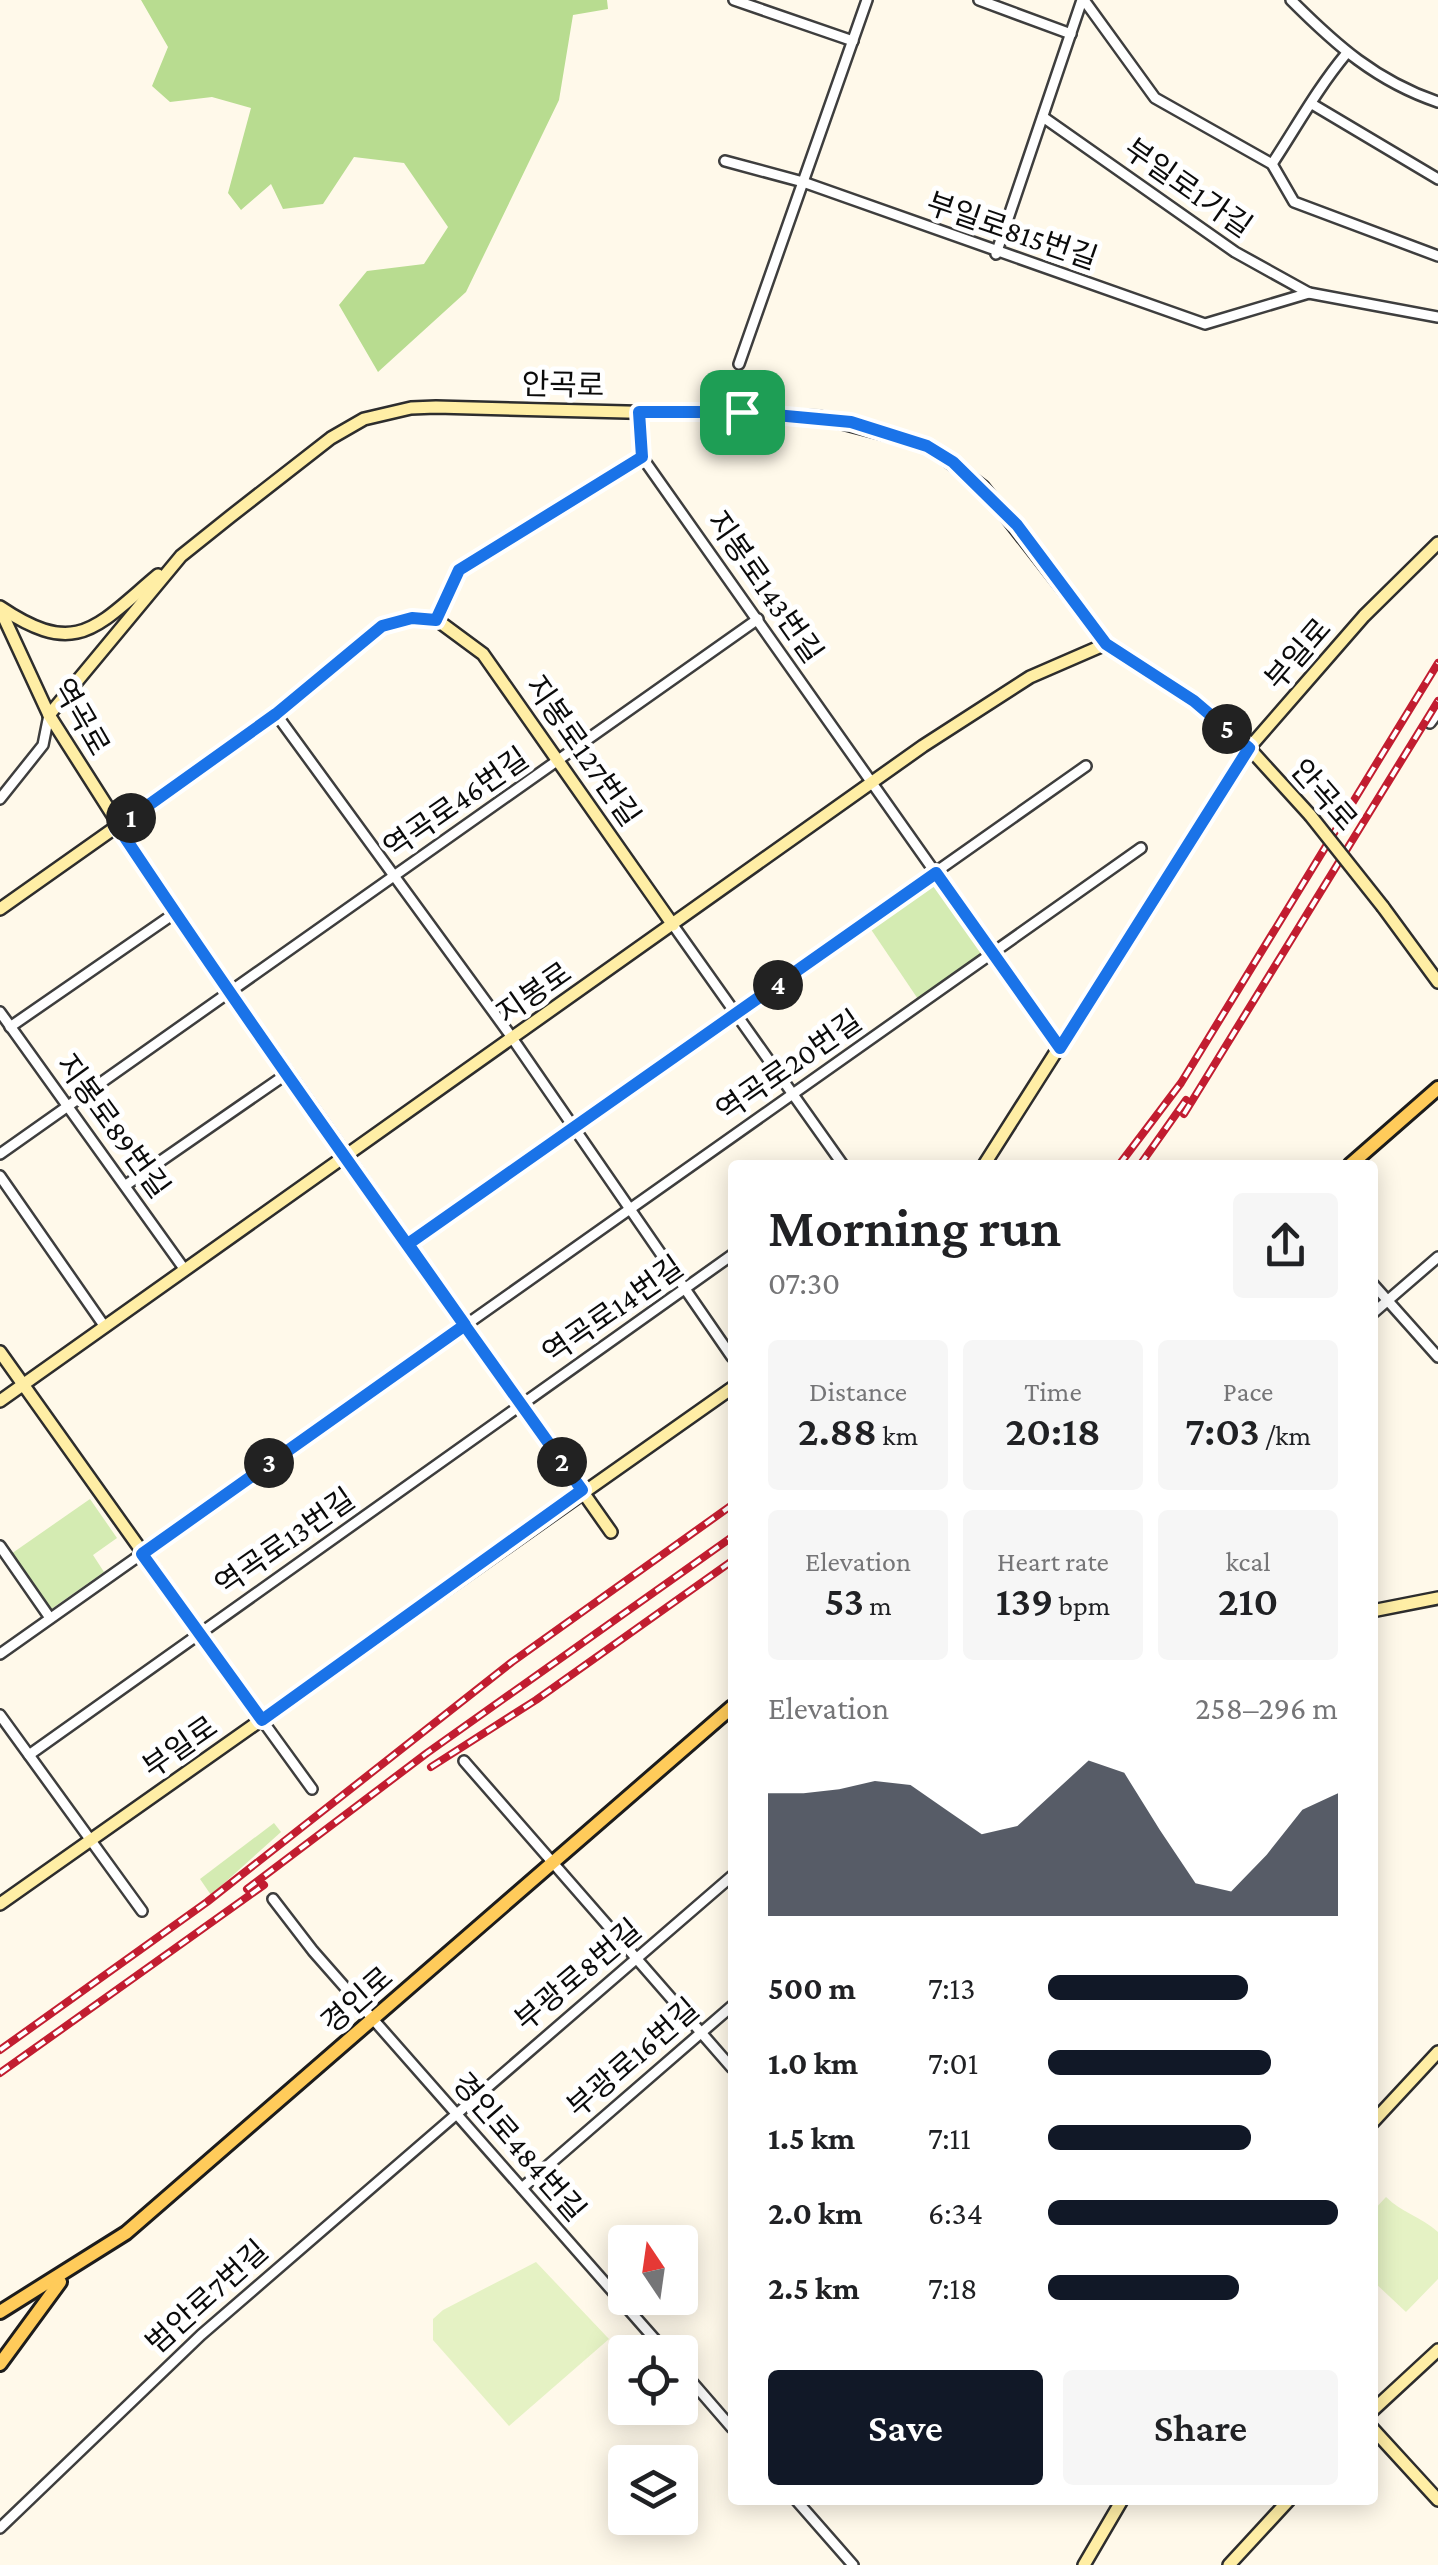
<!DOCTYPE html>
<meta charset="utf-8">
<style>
body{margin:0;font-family:"Crimson Pro","Noto Sans KR",serif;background:#f6f6f6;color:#202124;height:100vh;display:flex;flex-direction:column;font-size:38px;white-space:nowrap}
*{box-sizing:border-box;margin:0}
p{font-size:32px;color:#757577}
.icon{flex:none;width:55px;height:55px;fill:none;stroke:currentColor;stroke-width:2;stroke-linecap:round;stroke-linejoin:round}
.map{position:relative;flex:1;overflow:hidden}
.sheet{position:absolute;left:728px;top:1160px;width:650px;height:1345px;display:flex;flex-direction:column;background:#fff;border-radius:10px;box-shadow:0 5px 25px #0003}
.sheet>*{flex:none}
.needle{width:65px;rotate:347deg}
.tools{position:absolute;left:608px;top:2225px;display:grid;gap:20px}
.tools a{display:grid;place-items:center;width:90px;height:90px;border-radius:10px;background:#fff;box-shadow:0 5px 25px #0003;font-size:50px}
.pin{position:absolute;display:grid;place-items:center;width:85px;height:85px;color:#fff;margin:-42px;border-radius:20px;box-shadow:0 5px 15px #0006}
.km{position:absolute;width:50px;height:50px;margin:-25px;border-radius:50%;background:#222;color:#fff;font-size:28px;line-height:50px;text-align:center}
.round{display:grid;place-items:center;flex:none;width:105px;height:105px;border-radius:10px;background:#f6f6f6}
.overview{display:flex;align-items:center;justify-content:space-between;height:170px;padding:0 40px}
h1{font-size:55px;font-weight:600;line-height:75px}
.figures{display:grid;grid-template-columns:repeat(3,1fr);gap:15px;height:170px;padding:10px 40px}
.figures div{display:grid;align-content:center;border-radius:10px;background:#f6f6f6;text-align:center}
.figures b{font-size:42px;font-weight:600}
.figures small{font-size:28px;font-weight:400}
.figures p{font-size:28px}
.chart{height:280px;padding:20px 40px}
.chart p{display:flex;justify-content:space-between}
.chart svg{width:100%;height:180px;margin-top:10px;fill:#111827;opacity:.7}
.primary-button{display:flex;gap:20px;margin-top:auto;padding:20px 40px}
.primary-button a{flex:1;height:115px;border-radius:10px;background:#111827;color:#fff;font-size:40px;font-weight:600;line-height:115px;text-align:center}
.primary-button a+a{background:#f6f6f6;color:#202124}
ul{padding:0 40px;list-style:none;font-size:32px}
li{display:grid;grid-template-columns:160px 120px 1fr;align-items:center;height:75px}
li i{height:25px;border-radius:12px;background:#111827}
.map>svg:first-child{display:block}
.green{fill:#d4ebb2}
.forest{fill:#b8dc90}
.pitch{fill:#e5f2c4}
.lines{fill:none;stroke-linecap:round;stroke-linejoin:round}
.street-casing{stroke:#3e3e3e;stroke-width:14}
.secondary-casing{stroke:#2d2d2d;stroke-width:16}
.primary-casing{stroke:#1c1c1c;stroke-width:18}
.street{stroke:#fff;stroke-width:9}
.secondary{stroke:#ffeea5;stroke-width:11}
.primary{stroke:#ffcb5a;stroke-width:12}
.rail-casing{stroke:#c21d30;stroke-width:8}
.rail{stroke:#fff;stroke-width:4;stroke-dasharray:11;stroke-linecap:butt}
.secondary-bridge-casing{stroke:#2d2d2d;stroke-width:16;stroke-linecap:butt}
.secondary-bridge{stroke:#ffeea5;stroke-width:11}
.route-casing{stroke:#fff;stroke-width:20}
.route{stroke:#1a73e8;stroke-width:12}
.labels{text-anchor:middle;stroke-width:10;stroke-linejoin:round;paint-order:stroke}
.street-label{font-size:30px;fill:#0b0b0b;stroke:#fff}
</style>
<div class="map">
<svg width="1438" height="2565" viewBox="0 0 1438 2565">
<rect width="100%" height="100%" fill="#fff9ea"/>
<g class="green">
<polygon points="936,873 993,956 922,1005 866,922"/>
<polygon points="90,1499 117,1538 93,1555 104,1572 50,1610 11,1554"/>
<polygon points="274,1823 281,1832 211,1895 200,1879"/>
</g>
<polygon class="forest" points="141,0 607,0 608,9 573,15 559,100 466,292 378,372 339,305 367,271 424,264 448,227 404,163 354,157 323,204 283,209 271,184 241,210 228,193 251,108 212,97 170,102 152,86 168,47"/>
<g class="pitch">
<path d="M1386 2197C1401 2212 1421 2217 1438 2232V2279L1406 2312 1373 2281V2211Z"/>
<polygon points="536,2262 609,2339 509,2426 433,2340 433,2319 443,2310"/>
</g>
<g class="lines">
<defs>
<g id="street">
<polyline points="734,0 853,41"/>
<polyline points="979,0 1071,34"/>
<polyline points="1084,0 1155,98 1272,164 1294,202 1438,256"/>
<path d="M1291 0C1336 45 1376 81 1438 102"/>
<polyline points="1312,104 1438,179"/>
<polyline points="1043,117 1235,252 1309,293"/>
<polyline points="725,161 803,182 1205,324 1309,293 1438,317"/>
<path d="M1272 164C1297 126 1317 89 1346 54"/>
<polyline points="996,254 1082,0"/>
<polyline points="739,364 867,0"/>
<polyline points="639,412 642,457 1059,1048"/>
<polyline points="437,620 459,570 642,457"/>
<polyline points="276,714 508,1032 732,1357"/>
<polyline points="1430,723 1438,712"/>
<polyline points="0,799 43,745 49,715"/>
<polyline points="673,925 843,1165"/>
<polyline points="0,1012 185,1270"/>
<polyline points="10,1027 175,913"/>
<polyline points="0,1154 758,619"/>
<polyline points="0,1176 105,1327"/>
<polyline points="126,1185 288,1073"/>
<polyline points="408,1244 1086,766"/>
<polyline points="1372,1283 1438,1357"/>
<polyline points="1372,1314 1438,1257"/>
<polyline points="0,1546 50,1618"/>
<polyline points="0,1654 1141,848"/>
<polyline points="0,1715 142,1911"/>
<polyline points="262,1720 312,1789"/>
<polyline points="29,1755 732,1255"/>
<polyline points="464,1761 732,2068"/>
<polyline points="273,1899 313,1951 666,2352"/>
<polyline points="522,2188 732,2006"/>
<polyline points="680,2368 732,2428"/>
<polyline points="796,2500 853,2565"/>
<polyline points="0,2528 201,2335 732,1876"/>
</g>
<g id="secondary">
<path d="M0 607C77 659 96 627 158 575"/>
<polyline points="0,609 49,715 175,913 611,1532"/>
<polyline points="49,715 181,556 231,516 331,438 364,419 411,408 436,407 819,417 927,445 983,487 1106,644 1194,701 1249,748 1310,815"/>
<polyline points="1383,907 1438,982"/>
<polyline points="0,909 276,714 382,626 411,618 437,620 483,654 673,925"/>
<polyline points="984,1165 1249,748 1364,616 1438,543"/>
<polyline points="0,1352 262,1720"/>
<polyline points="0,1401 923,746 1030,677 1106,644"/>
<polyline points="1372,1611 1438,1598"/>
<polyline points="0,1904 732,1388"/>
<polyline points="1372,2123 1438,2052"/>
<polyline points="1372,2411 1438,2350"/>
<polyline points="1372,2428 1438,2500"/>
<polyline points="1084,2565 1122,2500"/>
<polyline points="1229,2565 1289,2500"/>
</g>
<g id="primary">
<polyline points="1350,1165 1438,1088"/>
<polyline points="0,2312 126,2233 732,1707"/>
<polyline points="0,2364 60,2282"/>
</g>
</defs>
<use href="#street" class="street-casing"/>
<use href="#secondary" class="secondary-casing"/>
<use href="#primary" class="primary-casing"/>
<use href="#street" class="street"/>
<use href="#secondary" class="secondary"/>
<use href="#primary" class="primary"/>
<defs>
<g id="rail">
<polyline points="1184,1114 1438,701"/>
<polyline points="1119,1165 1181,1083 1438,663"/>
<polyline points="1140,1165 1186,1100"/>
<polyline points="431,1767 536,1700 732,1561"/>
<polyline points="247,1889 427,1753 732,1537"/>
<polyline points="0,2050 207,1902 512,1662 732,1505"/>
<polyline points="0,2073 264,1885"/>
</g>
</defs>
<use href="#rail" class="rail-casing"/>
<use href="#rail" class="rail"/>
<defs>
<polyline id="secondary-bridge" points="1310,815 1383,907"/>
</defs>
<use href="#secondary-bridge" class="secondary-bridge-casing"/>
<use href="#secondary-bridge" class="secondary-bridge"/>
</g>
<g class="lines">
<defs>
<path id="route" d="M742 412H639L642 457 459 570 436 620 412 618 382 626 276 714 118 827C267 1052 426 1270 582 1490L262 1720 142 1554 465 1325 408 1244 936 873 1060 1048 1249 748 1194 701 1106 644 1017 525 953 462 927 446 851 422 742 412"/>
</defs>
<use href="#route" class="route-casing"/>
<use href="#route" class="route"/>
</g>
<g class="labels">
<g class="street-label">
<text transform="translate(1188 188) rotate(35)" y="10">부일로1가길</text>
<text transform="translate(1012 231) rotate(19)" y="10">부일로815번길</text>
<text transform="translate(563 385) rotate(1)" y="10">안곡로</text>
<text transform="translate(765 587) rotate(55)" y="10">지봉로143번길</text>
<text transform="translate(1298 654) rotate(-49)" y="10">부일로</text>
<text transform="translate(81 717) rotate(60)" y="10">역곡로</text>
<text transform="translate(583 751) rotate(55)" y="10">지봉로127번길</text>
<text transform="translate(1324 795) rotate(49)" y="10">안곡로</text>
<text transform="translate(456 803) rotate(-35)" y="10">역곡로46번길</text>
<text transform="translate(534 993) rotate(-35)" y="10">지봉로</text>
<text transform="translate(789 1066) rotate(-35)" y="10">역곡로20번길</text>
<text transform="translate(113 1126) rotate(54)" y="10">지봉로89번길</text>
<text transform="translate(613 1310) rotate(-35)" y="10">역곡로14번길</text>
<text transform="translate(285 1542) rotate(-35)" y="10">역곡로13번길</text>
<text transform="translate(180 1747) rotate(-35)" y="10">부일로</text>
<text transform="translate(578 1975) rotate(-40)" y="10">부광로8번길</text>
<text transform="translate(357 2000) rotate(-41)" y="10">경인로</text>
<text transform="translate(633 2058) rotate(-41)" y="10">부광로16번길</text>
<text transform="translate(519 2147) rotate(49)" y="10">경인로484번길</text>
<text transform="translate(207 2297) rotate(-42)" y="10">범안로7번길</text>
</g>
</g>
</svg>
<div class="tools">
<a><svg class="needle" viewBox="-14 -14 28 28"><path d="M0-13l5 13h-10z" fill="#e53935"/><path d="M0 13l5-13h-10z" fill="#757577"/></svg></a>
<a><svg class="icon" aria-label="locate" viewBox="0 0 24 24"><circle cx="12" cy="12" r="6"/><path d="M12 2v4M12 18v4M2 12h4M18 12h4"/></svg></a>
<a><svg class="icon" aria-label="layers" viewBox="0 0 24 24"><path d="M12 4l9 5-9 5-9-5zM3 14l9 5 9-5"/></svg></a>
</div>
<div class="pin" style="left:742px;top:412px;background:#1e9e55"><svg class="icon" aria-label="arrive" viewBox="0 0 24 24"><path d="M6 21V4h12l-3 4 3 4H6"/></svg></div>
<b class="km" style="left:131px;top:818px">1</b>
<b class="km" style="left:562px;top:1462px">2</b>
<b class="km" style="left:269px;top:1463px">3</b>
<b class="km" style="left:778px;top:985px">4</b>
<b class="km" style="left:1227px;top:729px">5</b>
<section class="sheet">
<div class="overview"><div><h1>Morning run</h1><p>07:30</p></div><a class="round"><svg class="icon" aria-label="share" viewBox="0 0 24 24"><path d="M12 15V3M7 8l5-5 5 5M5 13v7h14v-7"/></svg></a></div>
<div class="figures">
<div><p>Distance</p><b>2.88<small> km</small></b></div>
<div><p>Time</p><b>20:18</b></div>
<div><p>Pace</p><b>7:03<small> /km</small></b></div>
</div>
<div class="figures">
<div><p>Elevation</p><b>53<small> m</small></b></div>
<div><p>Heart rate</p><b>139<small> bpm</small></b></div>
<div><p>kcal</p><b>210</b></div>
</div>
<div class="chart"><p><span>Elevation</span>258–296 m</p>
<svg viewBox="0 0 160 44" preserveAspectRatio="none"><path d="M0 44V14L10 14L20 13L30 11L40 12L50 18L60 24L70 22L80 14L90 6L100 9L110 23L120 36L130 38L140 29L150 18L160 14V44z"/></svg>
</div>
<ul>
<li><b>500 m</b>7:13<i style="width:69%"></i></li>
<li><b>1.0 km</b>7:01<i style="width:77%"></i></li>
<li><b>1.5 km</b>7:11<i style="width:70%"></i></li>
<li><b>2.0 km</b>6:34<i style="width:100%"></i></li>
<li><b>2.5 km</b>7:18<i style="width:66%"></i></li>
</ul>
<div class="primary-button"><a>Save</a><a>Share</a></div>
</section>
</div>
